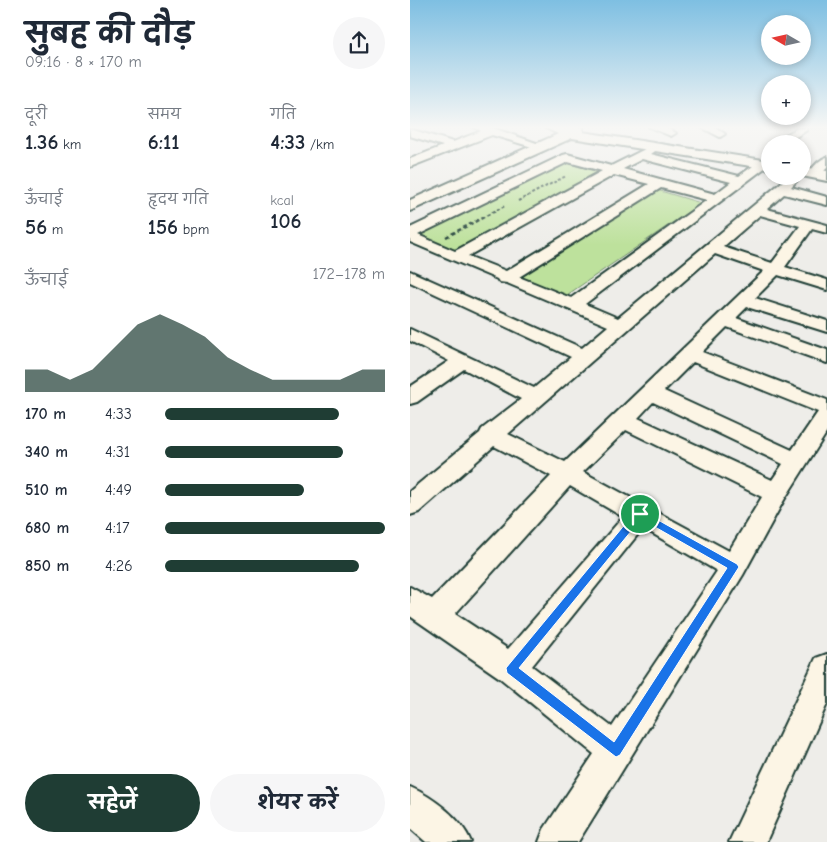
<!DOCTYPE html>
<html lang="hi">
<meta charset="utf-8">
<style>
body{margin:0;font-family:"Comic Neue","Playpen Sans Deva",sans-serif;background:#f6f6f7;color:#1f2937;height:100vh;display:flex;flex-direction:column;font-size:19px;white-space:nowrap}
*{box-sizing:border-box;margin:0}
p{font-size:16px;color:#747a83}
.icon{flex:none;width:28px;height:28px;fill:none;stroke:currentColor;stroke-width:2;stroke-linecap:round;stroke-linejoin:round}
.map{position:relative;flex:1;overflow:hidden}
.drawer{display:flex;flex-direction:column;background:#fff;width:410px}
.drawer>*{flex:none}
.needle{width:32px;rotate:279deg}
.tools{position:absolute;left:351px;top:15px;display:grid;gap:10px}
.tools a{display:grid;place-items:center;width:50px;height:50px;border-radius:50%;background:#fff;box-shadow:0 2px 8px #0003;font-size:25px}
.pin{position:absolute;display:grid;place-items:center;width:42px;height:42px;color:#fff;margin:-21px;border:2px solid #fff;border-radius:50%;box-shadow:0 1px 5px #0007}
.round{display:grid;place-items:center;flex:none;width:52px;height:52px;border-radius:26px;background:#f6f6f7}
.headline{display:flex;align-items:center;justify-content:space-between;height:85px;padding:0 25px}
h1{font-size:28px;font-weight:700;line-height:38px}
.figures{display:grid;grid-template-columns:repeat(3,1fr);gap:8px;height:85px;padding:5px 25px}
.figures div{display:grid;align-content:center}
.figures b{font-size:21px;font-weight:700}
.figures small{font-size:14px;font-weight:400}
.figures p{font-size:14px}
.chart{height:140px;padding:10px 25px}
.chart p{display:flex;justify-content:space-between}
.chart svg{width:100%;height:90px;margin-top:5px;fill:#1f3d34;opacity:.7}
.primary-button{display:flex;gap:10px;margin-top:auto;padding:10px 25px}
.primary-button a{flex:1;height:58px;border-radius:30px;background:#1f3d34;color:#fff;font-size:20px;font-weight:700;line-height:58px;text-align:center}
.primary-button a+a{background:#f6f6f7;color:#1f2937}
ul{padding:0 25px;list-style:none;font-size:16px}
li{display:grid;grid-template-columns:80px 60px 1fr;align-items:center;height:38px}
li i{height:12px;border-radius:6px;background:#1f3d34}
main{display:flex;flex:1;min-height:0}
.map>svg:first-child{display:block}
.green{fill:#bde19c;stroke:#6e8f68}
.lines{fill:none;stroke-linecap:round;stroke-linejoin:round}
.stream{stroke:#599597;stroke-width:3}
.minor-casing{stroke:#1f3d34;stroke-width:4}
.tertiary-casing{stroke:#1f3d34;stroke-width:4}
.path-far1{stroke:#1f3d34;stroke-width:2;stroke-dasharray:3 2;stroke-linecap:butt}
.path{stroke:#1f3d34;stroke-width:2.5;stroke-dasharray:4 2.5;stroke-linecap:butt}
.minor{fill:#fcf5e5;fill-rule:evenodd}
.tertiary{fill:#fcf5e5;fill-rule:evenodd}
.route{fill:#1a73e8;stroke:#fff;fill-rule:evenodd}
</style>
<main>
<section class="drawer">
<div class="headline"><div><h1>सुबह की दौड़</h1><p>09:16 · 8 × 170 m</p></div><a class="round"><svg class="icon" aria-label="share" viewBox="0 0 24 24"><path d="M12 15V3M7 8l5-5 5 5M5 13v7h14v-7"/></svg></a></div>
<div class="figures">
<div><p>दूरी</p><b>1.36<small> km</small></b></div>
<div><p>समय</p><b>6:11</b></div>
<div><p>गति</p><b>4:33<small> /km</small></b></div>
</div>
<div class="figures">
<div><p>ऊँचाई</p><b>56<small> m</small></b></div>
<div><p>हृदय गति</p><b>156<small> bpm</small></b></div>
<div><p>kcal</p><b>106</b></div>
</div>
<div class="chart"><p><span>ऊँचाई</span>172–178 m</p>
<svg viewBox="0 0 160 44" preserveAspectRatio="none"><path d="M0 44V33L10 33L20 38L30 33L40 22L50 11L60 6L70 11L80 17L90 27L100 33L110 38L120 38L130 38L140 38L150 33L160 33V44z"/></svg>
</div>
<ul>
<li><b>170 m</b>4:33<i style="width:79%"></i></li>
<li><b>340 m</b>4:31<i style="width:81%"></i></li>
<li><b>510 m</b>4:49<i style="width:63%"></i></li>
<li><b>680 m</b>4:17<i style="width:100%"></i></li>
<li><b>850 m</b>4:26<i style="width:88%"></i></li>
</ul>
<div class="primary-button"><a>सहेजें</a><a>शेयर करें</a></div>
</section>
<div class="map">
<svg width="417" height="842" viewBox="0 0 417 842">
<rect width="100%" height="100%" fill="#eeede9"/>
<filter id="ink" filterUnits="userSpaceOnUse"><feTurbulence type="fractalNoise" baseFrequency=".02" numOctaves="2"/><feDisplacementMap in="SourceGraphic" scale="10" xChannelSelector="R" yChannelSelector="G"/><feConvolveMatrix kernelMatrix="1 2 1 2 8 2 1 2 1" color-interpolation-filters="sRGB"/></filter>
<g filter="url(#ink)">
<g class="green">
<polygon points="151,161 190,173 47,252 5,235"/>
<polygon points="247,190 291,203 154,297 110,278"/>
</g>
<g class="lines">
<polyline class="stream" points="401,127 416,127"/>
<defs>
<g id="minor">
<polygon points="64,127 80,127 138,147 132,150 82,135 0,167 0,159 33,146 0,136 0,129 43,142 71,131"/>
<polygon points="239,127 255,127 266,133 261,136"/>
<polygon points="291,127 305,127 315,134 310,137"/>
<polygon points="388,128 396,128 397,130 374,144 359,144"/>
<path d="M245 144 251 147 241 154 329 176 350 161H358L360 164 175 304 208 318 379 176 392 175 381 187 417 197V205L374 194 357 209 417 225V233L402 229 375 267 417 280V290L368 275 345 298 417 321V332L337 307 326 318 417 350V363L317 327 292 352 417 400V432L374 500 333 575 168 842H129L134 829 184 754 90 678 0 616V587L22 599 141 476 84 446 9 512 0 515V491L70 433 72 429 111 399 54 369 7 402 0 404V387L39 361 0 341V329L124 388 161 357 0 282V271L172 348 198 326 97 283 89 282 87 279 0 242V228L153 155 157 154 201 166ZM232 159 321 182 305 194 213 169ZM158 162 192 171 45 251 8 235ZM204 175 239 184 96 271 58 256ZM251 188 297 200 161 298 109 277ZM350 215 390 226 362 263 313 247ZM305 254 354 271 155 462 98 434ZM283 362 408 412 382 450 254 391ZM243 402 373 464 362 480 228 418ZM216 430 352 497 319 551 173 472ZM160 486 213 517 98 649 45 614ZM233 528 307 571 202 727 122 666Z"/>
<path d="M417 157V168L409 176H401L399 173C403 167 410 159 417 157Z"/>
<polygon points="417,654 417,704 356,842 319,842 406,658"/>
<path d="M0 787C23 797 52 819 61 842H16L0 828Z"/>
</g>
<g id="tertiary">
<polygon points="134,127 173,127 173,132 360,161 360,169 162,138 0,211 0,200 148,134"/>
<polygon points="392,167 417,171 417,181 392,176"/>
</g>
</defs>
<use href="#minor" class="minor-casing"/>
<use href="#tertiary" class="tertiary-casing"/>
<g class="path-far1">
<polyline points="108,201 156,176"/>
<polyline points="87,210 95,206"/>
</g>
<polyline class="path" points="36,237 89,209"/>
<use href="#minor" class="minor"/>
<use href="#tertiary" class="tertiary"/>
</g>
</g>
<linearGradient id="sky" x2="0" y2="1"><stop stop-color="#7ebfe2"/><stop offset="0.52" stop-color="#f7f7f5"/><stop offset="1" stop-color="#f7f7f5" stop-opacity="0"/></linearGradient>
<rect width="417" height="245" fill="url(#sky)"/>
<path class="route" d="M230 510 327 564 329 567 210 755 206 757 97 673 96 668 226 511ZM231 519 317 568 204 742 109 668Z"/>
</svg>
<div class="tools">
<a><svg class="needle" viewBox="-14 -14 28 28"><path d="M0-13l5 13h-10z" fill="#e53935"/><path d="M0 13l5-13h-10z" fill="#747a83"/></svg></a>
<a>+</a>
<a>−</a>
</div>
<div class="pin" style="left:230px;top:514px;background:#1e9e55"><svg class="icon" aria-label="arrive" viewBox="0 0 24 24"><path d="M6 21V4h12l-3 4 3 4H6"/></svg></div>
</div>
</main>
